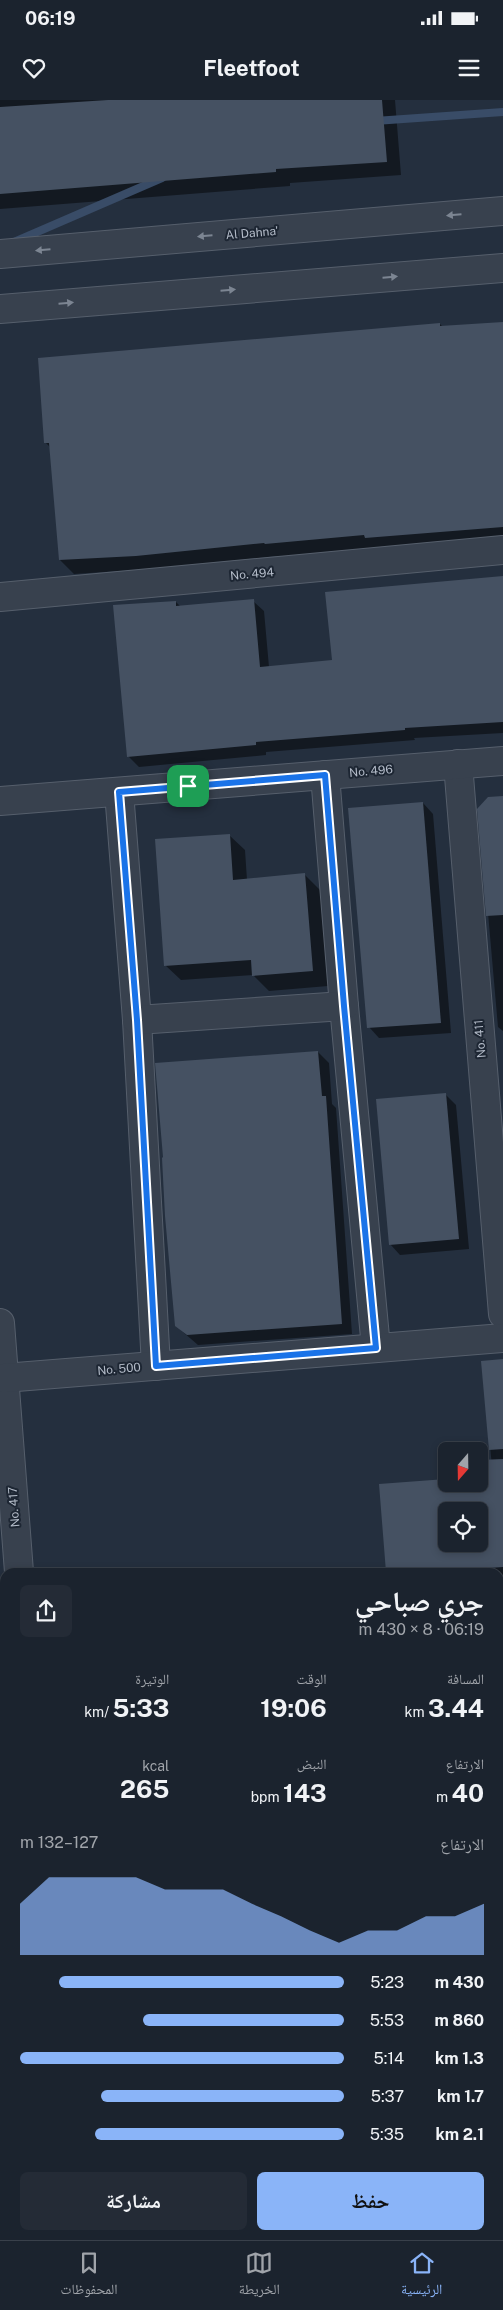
<!DOCTYPE html>
<html lang="ar">
<meta charset="utf-8">
<style>
body{margin:0;font-family:"Public Sans","Noto Naskh Arabic",sans-serif;background:#242b36;color:#f1f3f6;direction:rtl;height:100vh;display:flex;flex-direction:column;font-size:19px;white-space:nowrap}
*{box-sizing:border-box;margin:0}
p{font-size:16px;color:#a0a4aa}
.icon{flex:none;width:28px;height:28px;fill:none;stroke:currentColor;stroke-width:2;stroke-linecap:round;stroke-linejoin:round}
.map{position:relative;flex:1;overflow:hidden;direction:ltr}
.details{position:absolute;left:0px;top:1468px;width:504px;height:672px;display:flex;flex-direction:column;background:#1b232e;border-radius:15px 15px 0 0;box-shadow:0 2px 8px #0003,0 0 0 1px #39404a;direction:rtl}
.details>*{flex:none}
.needle{width:32px;rotate:200deg}
.controls{position:absolute;left:438px;top:1342px;display:grid;gap:10px}
.controls a{display:grid;place-items:center;width:50px;height:50px;border-radius:8px;background:#1b232e;box-shadow:0 2px 8px #0003,0 0 0 1px #39404a;font-size:25px}
.pin{position:absolute;display:grid;place-items:center;width:42px;height:42px;color:#fff;margin:-21px;border-radius:10px;box-shadow:0 2px 8px #0006}
.round{display:grid;place-items:center;flex:none;width:52px;height:52px;border-radius:8px;background:#242b36}
.summary{display:flex;align-items:center;justify-content:space-between;height:85px;padding:0 20px}
h1{font-size:28px;font-weight:700;line-height:38px}
.figures{display:grid;grid-template-columns:repeat(3,1fr);gap:8px;height:85px;padding:5px 20px}
.figures div{display:grid;align-content:center}
.figures b{font-size:25px;font-weight:700}
.figures small{font-size:14px;font-weight:400}
.figures p{font-size:14px}
.chart{height:140px;padding:10px 20px}
.chart p{display:flex;justify-content:space-between}
.chart svg{width:100%;height:90px;margin-top:5px;fill:#8ab4f8;opacity:.7}
.button{display:flex;gap:10px;margin-top:auto;padding:10px 20px}
.button a{flex:1;height:58px;border-radius:8px;background:#8ab4f8;color:#111;font-size:20px;font-weight:700;line-height:58px;text-align:center}
.button a+a{background:#242b36;color:#f1f3f6}
ul{padding:0 20px;list-style:none;font-size:16px}
li{display:grid;grid-template-columns:80px 60px 1fr;align-items:center;height:38px}
li i{height:12px;border-radius:6px;background:#8ab4f8}
.status{display:flex;justify-content:space-between;align-items:center;height:35px;padding:0 25px;background:#1b232e;direction:ltr}
.status svg{height:14px;fill:currentColor}
header{display:flex;justify-content:space-between;align-items:center;height:65px;padding:0 20px;background:#1b232e;font-size:22px;font-weight:700}
.tab-bar{display:flex;justify-content:space-around;align-items:center;height:70px;border-top:1px solid #39404a;background:#1b232e;font-size:14px;color:#a0a4aa}
.tab-bar a{display:grid;justify-items:center;gap:2px}
.tab-bar .current{color:#8ab4f8}
.map>svg:first-child{display:block}
.shadow{fill:#0007;fill-rule:evenodd}
.lines{fill:none;stroke-linecap:round;stroke-linejoin:round}
.stream{stroke:#394c67;stroke-width:8}
.building{fill:#455162;fill-rule:evenodd}
.minor-casing{stroke:#565f6c;stroke-width:30}
.tertiary-casing{stroke:#565f6c;stroke-width:30}
.minor{stroke:#38414e;stroke-width:28}
.tertiary{stroke:#38414e;stroke-width:28}
.oneway{fill:#7c8592}
.route-casing{stroke:#fff;stroke-width:10}
.route{stroke:#1a73e8;stroke-width:6}
.labels{text-anchor:middle;stroke-width:4;stroke-linejoin:round;paint-order:stroke}
.street-label{font-size:12px;fill:#b4bcc9;stroke:#1d2633}
</style>
<div class="status"><b>06:19</b><svg viewBox="0 0 49 12"><path d="M0 12V9h3v3zM5 12V6h3v6zM10 12V3h3v9zM15 12V0h3v12zM26 1h20v11H26zM47 4h2v5h-2z"/></svg></div>
<header><svg class="icon" aria-label="menu" viewBox="0 0 24 24"><path d="M4 6h16M4 12h16M4 18h16"/></svg>Fleetfoot<svg class="icon" aria-label="heart" viewBox="0 0 24 24"><path d="M12 20l-8-8c-3-5 5-10 8-4 3-6 11-1 8 4z"/></svg></header>
<div class="map">
<svg width="503" height="2140" viewBox="0 0 503 2140">
<rect width="100%" height="100%" fill="#242f3e"/>
<g class="shadow">
<polygon points="0,0 395,0 401,75 290,83 290,86 0,109"/>
<polygon points="503,223 503,441 280,458 278,456 150,469 74,474 60,460 51,348 45,342 440,224 443,227"/>
<polygon points="503,478 503,633 414,638 415,640 266,652 266,655 139,667 128,656 176,502 181,507 253,501 264,511 269,567 333,562"/>
<polygon points="503,697 503,931 498,927 479,710"/>
<polygon points="423,703 433,714 451,933 379,938 369,927"/>
<polygon points="229,735 245,750 247,780 305,775 320,790 328,886 269,891 253,875 181,880 165,865"/>
<polygon points="318,952 329,963 332,1004 336,1008 352,1234 198,1245 176,1226"/>
<polygon points="445,994 456,1005 469,1149 400,1155 390,1144"/>
<path d="M503 1261V1478H499V1472H387L381 1385 446 1381V1384H479V1378L493 1377 482 1262ZM446 1411H479V1444H446Z"/>
<rect x="0" y="1664" width="5" height="349"/>
<rect x="235" y="2135" width="216" height="5"/>
</g>
<g class="lines">
<g class="stream">
<polyline points="375,21 503,12"/>
<polyline points="14,142 162,78"/>
</g>
</g>
<g class="building">
<polygon points="108,0 382,0 387,62 276,69 276,72 0,94 0,7"/>
<polygon points="503,222 503,427 365,438 364,435 265,444 264,443 136,456 59,460 49,343 44,343 38,258 440,223 440,226"/>
<polygon points="503,476 503,622 405,628 405,630 256,642 256,645 127,657 113,505 176,501 176,506 254,499 260,567 332,560 325,492"/>
<polygon points="503,696 503,815 486,816 477,709 488,697"/>
<polygon points="423,702 441,923 367,928 348,708"/>
<polygon points="230,734 233,780 305,773 313,871 252,876 251,860 164,866 155,739"/>
<polygon points="318,951 322,996 326,996 342,1224 187,1235 175,1226 165,1116 162,1058 163,1057 155,963"/>
<polygon points="446,993 459,1139 389,1145 376,999"/>
<polygon points="503,1259 503,1349 489,1350 481,1261"/>
<path d="M503 1359V1467L431 1472H386L379 1384 446 1379V1384H479V1360ZM446 1411H479V1444H446Z"/>
</g>
<g class="lines">
<defs>
<g id="minor">
<polyline points="0,497 503,450"/>
<polyline points="458,664 503,1214"/>
<polyline points="325,675 344,906 376,1248"/>
<polyline points="119,692 137,920 156,1266"/>
<polyline points="0,701 503,661"/>
<polyline points="137,920 344,906"/>
<polyline points="0,1223 19,1472"/>
<polyline points="4,1278 503,1238"/>
<polyline points="499,2088 502,2140"/>
<polyline points="216,2135 216,2140"/>
</g>
<g id="tertiary">
<polyline points="0,154 503,111"/>
<polyline points="0,209 503,168"/>
<polyline points="499,1517 503,1516"/>
<polyline points="0,1557 5,1557"/>
<polyline points="499,1567 503,1566"/>
<polyline points="0,1607 5,1606"/>
<polyline points="499,1993 503,1993"/>
<polyline points="0,2031 5,2031"/>
<polyline points="499,2043 503,2043"/>
<polyline points="0,2086 5,2085"/>
</g>
</defs>
<use href="#minor" class="minor-casing"/>
<use href="#tertiary" class="tertiary-casing"/>
<use href="#minor" class="minor"/>
<use href="#tertiary" class="tertiary"/>
</g>
<defs><path id="oneway-solid" d="M-6-.8H1V-3.2L6.5 0L1 3.2V.8H-6Z" transform="scale(1.25)"/></defs>
<g class="oneway">
<use href="#oneway-solid" transform="translate(454 115) rotate(175)"/>
<use href="#oneway-solid" transform="translate(205 136) rotate(175)"/>
<use href="#oneway-solid" transform="translate(43 150) rotate(175)"/>
<use href="#oneway-solid" transform="translate(390 177) rotate(-5)"/>
<use href="#oneway-solid" transform="translate(228 190) rotate(-5)"/>
<use href="#oneway-solid" transform="translate(66 203) rotate(-5)"/>
</g>
<g class="lines">
<defs>
<polygon id="route" points="325,675 344,906 376,1248 156,1266 137,920 119,692"/>
</defs>
<use href="#route" class="route-casing"/>
<use href="#route" class="route"/>
</g>
<g class="labels">
<g class="street-label">
<text transform="translate(252 133) rotate(-5)" y="4">Al Dahna'</text>
<text transform="translate(252 474) rotate(-5)" y="4">No. 494</text>
<text transform="translate(371 671) rotate(-5)" y="4">No. 496</text>
<text transform="translate(480 939) rotate(-95)" y="4">No. 411</text>
<text transform="translate(119 1269) rotate(-5)" y="4">No. 500</text>
<text transform="translate(14 1407) rotate(-94)" y="4">No. 417</text>
</g>
</g>
</svg>
<div class="controls">
<a><svg class="needle" viewBox="-14 -14 28 28"><path d="M0-13l5 13h-10z" fill="#e53935"/><path d="M0 13l5-13h-10z" fill="#a0a4aa"/></svg></a>
<a><svg class="icon" aria-label="locate" viewBox="0 0 24 24"><circle cx="12" cy="12" r="6"/><path d="M12 2v4M12 18v4M2 12h4M18 12h4"/></svg></a>
</div>
<div class="pin" style="left:188px;top:686px;background:#1e9e55"><svg class="icon" aria-label="arrive" viewBox="0 0 24 24"><path d="M6 21V4h12l-3 4 3 4H6"/></svg></div>
<section class="details">
<div class="summary"><div><h1>جري صباحي</h1><p>06:19 · 8 × 430 m</p></div><a class="round"><svg class="icon" aria-label="share" viewBox="0 0 24 24"><path d="M12 15V3M7 8l5-5 5 5M5 13v7h14v-7"/></svg></a></div>
<div class="figures">
<div><p>المسافة</p><b>3.44<small> km</small></b></div>
<div><p>الوقت</p><b>19:06</b></div>
<div><p>الوتيرة</p><b>5:33<small> /km</small></b></div>
</div>
<div class="figures">
<div><p>الارتفاع</p><b>40<small> m</small></b></div>
<div><p>النبض</p><b>143<small> bpm</small></b></div>
<div><p>kcal</p><b>265</b></div>
</div>
<div class="chart"><p><span>الارتفاع</span>127–132 m</p>
<svg viewBox="0 0 160 44" preserveAspectRatio="none"><path d="M0 44V19L10 6L20 6L30 6L40 6L50 12L60 12L70 12L80 19L90 25L100 32L110 38L120 32L130 32L140 25L150 25L160 19V44z"/></svg>
</div>
<ul>
<li><b>430 m</b>5:23<i style="width:88%"></i></li>
<li><b>860 m</b>5:53<i style="width:62%"></i></li>
<li><b>1.3 km</b>5:14<i style="width:100%"></i></li>
<li><b>1.7 km</b>5:37<i style="width:75%"></i></li>
<li><b>2.1 km</b>5:35<i style="width:77%"></i></li>
</ul>
<div class="button"><a>حفظ</a><a>مشاركة</a></div>
</section>
</div>
<nav class="tab-bar">
<a class="current"><svg class="icon" aria-label="home" viewBox="0 0 24 24"><path d="M3 11l9-7 9 7M6 9v11h12V9"/></svg>الرئيسية</a>
<a><svg class="icon" aria-label="map" viewBox="0 0 24 24"><path d="M3 6l6-2 6 2 6-2v14l-6 2-6-2-6 2zM9 4v14M15 6v14"/></svg>الخريطة</a>
<a><svg class="icon" aria-label="saved" viewBox="0 0 24 24"><path d="M7 4h10v16l-5-4-5 4z"/></svg>المحفوظات</a>
</nav>
